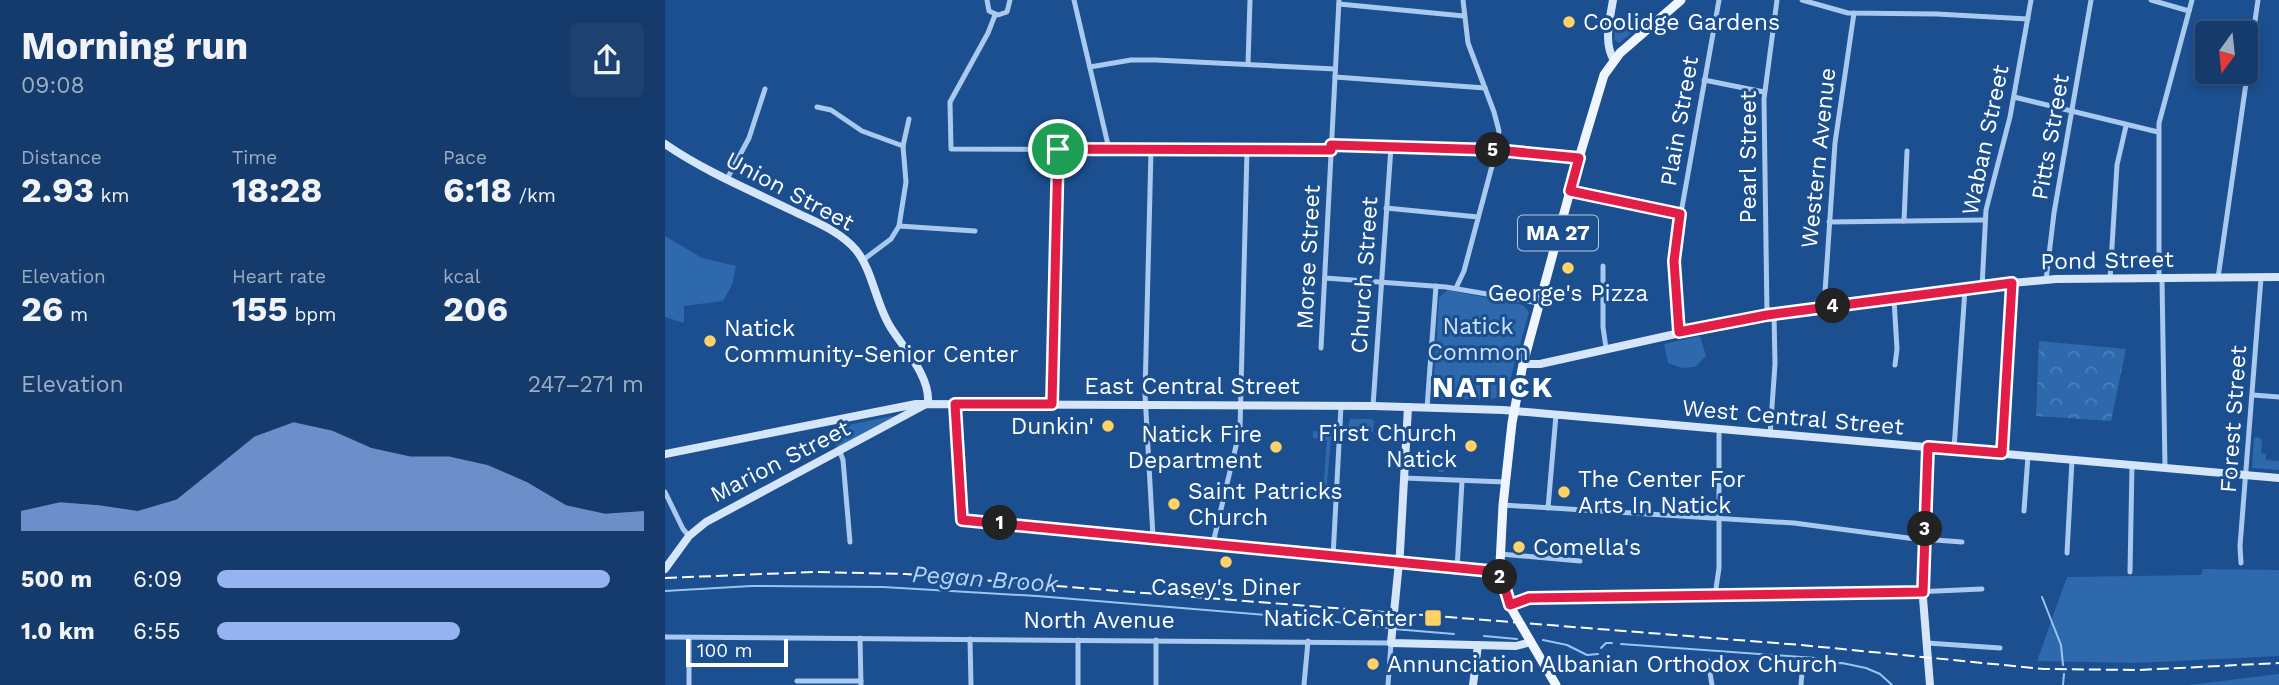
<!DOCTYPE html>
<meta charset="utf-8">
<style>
body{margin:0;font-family:"Work Sans",sans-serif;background:#1d4271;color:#f1f3f6;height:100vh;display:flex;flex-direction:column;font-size:26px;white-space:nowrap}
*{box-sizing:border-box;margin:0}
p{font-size:23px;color:#9dadc1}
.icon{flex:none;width:38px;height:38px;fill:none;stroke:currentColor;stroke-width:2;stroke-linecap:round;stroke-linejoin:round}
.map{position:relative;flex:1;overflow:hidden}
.panel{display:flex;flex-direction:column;background:#143b6b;width:665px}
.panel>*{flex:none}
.needle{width:46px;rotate:195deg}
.fabs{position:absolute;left:1530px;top:21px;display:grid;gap:14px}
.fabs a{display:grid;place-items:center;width:63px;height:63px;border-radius:7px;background:#143b6b;box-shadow:0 4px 10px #0003,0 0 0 2px #33557e;font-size:35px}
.scale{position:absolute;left:21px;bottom:18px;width:102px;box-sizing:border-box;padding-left:7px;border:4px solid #fff;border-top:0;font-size:19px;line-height:24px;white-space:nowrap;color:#fff;-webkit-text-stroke:5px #1b4f8f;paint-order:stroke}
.pin{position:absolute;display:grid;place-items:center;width:60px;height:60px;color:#fff;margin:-30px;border:4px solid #fff;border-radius:50%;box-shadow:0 2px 7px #0007}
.km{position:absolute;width:35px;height:35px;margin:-18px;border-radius:50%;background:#222;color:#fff;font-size:19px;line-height:35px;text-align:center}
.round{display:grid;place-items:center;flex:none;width:74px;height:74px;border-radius:7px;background:#1d4271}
.summary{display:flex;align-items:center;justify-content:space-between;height:119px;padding:0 21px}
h1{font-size:38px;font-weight:700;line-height:52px}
.stats{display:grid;grid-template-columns:repeat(3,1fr);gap:10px;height:119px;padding:7px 21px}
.stats div{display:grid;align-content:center}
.stats b{font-size:35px;font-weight:700}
.stats small{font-size:19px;font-weight:400}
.stats p{font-size:19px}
.chart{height:196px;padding:14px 21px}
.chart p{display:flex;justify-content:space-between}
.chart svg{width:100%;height:126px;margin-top:7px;fill:#95b2f1;opacity:.7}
ul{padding:0 21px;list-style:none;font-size:23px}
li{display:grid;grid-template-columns:112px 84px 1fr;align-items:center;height:52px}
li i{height:18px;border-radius:9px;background:#95b2f1}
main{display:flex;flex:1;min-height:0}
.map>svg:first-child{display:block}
.green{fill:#2e69ad}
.forest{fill:url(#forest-crowns)}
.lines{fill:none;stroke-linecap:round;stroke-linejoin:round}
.stream{stroke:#9cc4f0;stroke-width:2}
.street-tunnel{stroke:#3d69a0;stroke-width:5;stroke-dasharray:5 2.5;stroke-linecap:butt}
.street{stroke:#a9c9ee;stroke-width:5}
.secondary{stroke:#d6e6fa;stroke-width:8}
.primary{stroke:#f0f6ff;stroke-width:9}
.rail{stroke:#fff;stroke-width:2;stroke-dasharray:12 5;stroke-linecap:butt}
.route-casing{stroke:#fff;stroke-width:14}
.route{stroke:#e11d48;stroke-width:9}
.poi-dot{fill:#ffd166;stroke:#1b4f8f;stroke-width:2.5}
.labels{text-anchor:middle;stroke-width:6;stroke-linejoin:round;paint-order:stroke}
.shield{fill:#1b4f8f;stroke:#bbcadd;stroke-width:2}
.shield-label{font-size:21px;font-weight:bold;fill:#fff}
.poi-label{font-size:23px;fill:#fff;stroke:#1b4f8f;text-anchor:start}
.street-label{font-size:23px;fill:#fff;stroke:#1b4f8f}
.park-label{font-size:23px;fill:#cfe3fa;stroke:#1b4f8f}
.water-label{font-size:24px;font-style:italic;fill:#b5d3f5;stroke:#1b4f8f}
.district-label{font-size:30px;font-weight:bold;letter-spacing:2px;fill:#fff;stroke:#1b4f8f}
</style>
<main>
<section class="panel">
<div class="summary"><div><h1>Morning run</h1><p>09:08</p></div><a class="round"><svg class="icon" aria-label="share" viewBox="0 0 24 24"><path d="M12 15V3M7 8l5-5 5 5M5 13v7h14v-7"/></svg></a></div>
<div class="stats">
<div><p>Distance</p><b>2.93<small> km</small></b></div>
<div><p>Time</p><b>18:28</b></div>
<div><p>Pace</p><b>6:18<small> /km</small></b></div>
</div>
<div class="stats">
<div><p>Elevation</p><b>26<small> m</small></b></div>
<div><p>Heart rate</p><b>155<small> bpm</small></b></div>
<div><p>kcal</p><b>206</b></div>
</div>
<div class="chart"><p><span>Elevation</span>247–271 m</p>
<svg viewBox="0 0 160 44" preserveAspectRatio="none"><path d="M0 44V37L10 34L20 35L30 37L40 33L50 22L60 11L70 6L80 9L90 15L100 18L110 18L120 21L130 27L140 35L150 38L160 37V44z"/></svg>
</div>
<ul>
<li><b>500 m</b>6:09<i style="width:92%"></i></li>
<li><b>1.0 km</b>6:55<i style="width:57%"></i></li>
</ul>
</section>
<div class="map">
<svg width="1614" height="685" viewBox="0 0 1614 685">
<defs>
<pattern id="forest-crowns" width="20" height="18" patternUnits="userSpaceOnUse" patternTransform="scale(1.75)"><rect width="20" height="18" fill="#2e69ad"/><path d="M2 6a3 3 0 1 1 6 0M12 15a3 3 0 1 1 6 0" fill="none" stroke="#4d80b9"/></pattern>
</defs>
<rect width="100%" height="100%" fill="#1b4f8f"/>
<g class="green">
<polygon points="952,19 977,25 954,43 949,39"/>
<polygon points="0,236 37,258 71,266 67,285 58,301 19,306 19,323 0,317"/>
<polygon points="783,290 858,305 864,312 842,391 839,395 827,399 777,399 768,395 774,297"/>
<polygon points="1035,336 1041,356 1030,367 1017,368 1003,363 999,344"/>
<polygon points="227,416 229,417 172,448 164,429"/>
<polygon points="685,419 706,419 709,421 708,432 682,431"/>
<polygon points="648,431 670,432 666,439 662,483 666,489 662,492 658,491 662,440 648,438"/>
<polygon points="1593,437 1597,440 1596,453 1601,454 1601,460 1614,461 1614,470 1587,468 1589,438"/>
<polygon points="1538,569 1614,570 1614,656 1471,663 1372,661 1402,577 1536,575"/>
<polygon points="1614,674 1614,685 1524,685"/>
</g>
<polygon class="forest" points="1374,341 1461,349 1446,421 1371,416"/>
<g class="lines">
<g class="stream">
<polyline points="0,591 86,586 218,587 372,596 638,618"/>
<polyline points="1377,597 1396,645 1398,665"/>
<polyline points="645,619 724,628"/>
<polyline points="729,629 789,634"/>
<polyline points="819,636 852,639"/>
<polyline points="878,640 902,645 922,655 933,654"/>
<polyline points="956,644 1150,658 1164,664 1177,663 1201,668 1215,674 1227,685"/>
<polyline points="936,648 941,643 947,643"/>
<polyline points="1398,685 1399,674"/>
</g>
<polyline class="street-tunnel" points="767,464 776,464 776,472"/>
<g class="street">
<polyline points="322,0 324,11 333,15 342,12 345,0"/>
<polyline points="409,0 444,149"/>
<polyline points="1137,0 1183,13 1272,14 1363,19"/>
<polyline points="1486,0 1524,11"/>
<polyline points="674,4 799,16"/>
<polyline points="330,15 323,33 285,102 286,149 666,151"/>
<polyline points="583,64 585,0"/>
<polyline points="425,67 466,60 491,60 670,69"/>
<polyline points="670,77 820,88"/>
<polyline points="1039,80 1099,92"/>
<polyline points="1349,97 1493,132"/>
<polyline points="152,107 166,110 197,131 238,146"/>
<polyline points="666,145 831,151 914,158"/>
<polyline points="486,150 480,394 488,537"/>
<polyline points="62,179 84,138 100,89"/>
<polyline points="906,191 1015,214"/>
<polyline points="721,208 813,217"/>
<polyline points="1239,221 1242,151"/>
<polyline points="1164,222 1319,220"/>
<polyline points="234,226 310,231"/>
<polyline points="198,260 226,239 234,226 241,182 238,146 244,119"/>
<polyline points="938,266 938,327 941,348"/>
<polyline points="660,278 781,287 874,303"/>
<polyline points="1553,278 1593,0"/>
<polyline points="1445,279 1452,165 1461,126"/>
<polyline points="1494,279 1494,123 1527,0"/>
<polyline points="1497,279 1500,468"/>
<polyline points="1381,280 1389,213 1426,0"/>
<polyline points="1317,287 1321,210 1345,117 1366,0"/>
<polyline points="791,288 799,271 831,151 834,131 829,112 803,43 798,0"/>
<polyline points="1229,299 1232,349 1230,365"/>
<polyline points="1159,307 1170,143 1189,13"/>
<polyline points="1102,315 1099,99 1112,0"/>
<polyline points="1014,332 1009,261 1011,241 1054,0"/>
<polyline points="656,348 674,0"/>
<polyline points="1588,395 1614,397"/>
<polyline points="290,404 297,520 835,572"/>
<polyline points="387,404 393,149"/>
<polyline points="708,406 726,147"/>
<polyline points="762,408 771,286"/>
<polyline points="1105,435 1110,364 1109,314"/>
<polyline points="1289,449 1300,289"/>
<polyline points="175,452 178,460 185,542"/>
<polyline points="1337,453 1347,283"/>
<polyline points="740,463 767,464"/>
<polyline points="739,478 840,482"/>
<polyline points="0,492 18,529 24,536"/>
<polyline points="838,505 1129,523 1243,538 1297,542"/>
<polyline points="883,508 891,415"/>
<polyline points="1359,511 1363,456"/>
<polyline points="548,543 575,429 582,150"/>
<polyline points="1402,553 1407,460"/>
<polyline points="835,554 915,561"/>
<polyline points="668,557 676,406"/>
<polyline points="1576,563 1575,546 1596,278"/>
<polyline points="792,570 797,481"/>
<polyline points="1465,572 1467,465"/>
<polyline points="1050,595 1054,568 1054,430"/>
<polyline points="845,605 864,598 1204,594 1317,589"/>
<polyline points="0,637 726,643 723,685"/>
<polyline points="195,638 196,685"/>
<polyline points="305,639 306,685"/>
<polyline points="491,640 491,685"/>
<polyline points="1262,643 1335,648"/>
<polyline points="1043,661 1047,685"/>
<polyline points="132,681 196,681"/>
<polyline points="24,685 24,638"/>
<polyline points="413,685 413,640"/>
<polyline points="639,685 643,641"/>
<polyline points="1136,685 1137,672"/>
</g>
<g class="secondary">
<path d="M948 0C945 19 938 43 949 60"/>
<path d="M0 144C39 171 85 190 128 211 150 222 175 231 191 250 208 271 211 305 226 328 240 350 265 376 263 403"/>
<polyline points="858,364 875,364 1092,316 1347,283 1391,279 1614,277"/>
<polyline points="743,407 735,552 726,643 851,646 866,642"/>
<polyline points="1263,448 1258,598 1265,685"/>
<polyline points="0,454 251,404 708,406 838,410 1614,478"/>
<polyline points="0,569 24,536 41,522 263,403"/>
<polyline points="808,685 813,645"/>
</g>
<polyline class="primary" points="891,685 846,608 838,588 835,564 838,505 847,423 858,364 914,158 939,75 955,53 1016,0"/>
<polyline class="rail" points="0,578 148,572 240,574 1136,645 1379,669 1473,670 1614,663"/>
</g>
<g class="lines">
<defs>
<polygon id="route" points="666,145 831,150 914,158 905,191 1015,214 1009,261 1014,332 1102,315 1347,283 1337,453 1263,447 1258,592 864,598 845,605 835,572 297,520 290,404 387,404 393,149 666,150"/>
</defs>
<use href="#route" class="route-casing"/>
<use href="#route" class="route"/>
</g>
<g class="poi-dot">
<circle cx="904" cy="22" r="7"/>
<circle cx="903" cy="268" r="7"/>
<circle cx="45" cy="341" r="7"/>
<circle cx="443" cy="426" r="7"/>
<circle cx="806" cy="446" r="7"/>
<circle cx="611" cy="447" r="7"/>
<circle cx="899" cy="492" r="7"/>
<circle cx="509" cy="504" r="7"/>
<circle cx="854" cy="547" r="7"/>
<circle cx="561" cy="562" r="7"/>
<rect x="759" y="609" width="18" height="18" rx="3.5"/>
<circle cx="708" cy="664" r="7"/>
</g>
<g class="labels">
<rect class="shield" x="853" y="215.5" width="80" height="35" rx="5"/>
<g class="shield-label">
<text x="893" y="240">MA 27</text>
</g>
<g class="poi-label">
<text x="918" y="30">Coolidge Gardens</text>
<text x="903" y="301" text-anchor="middle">George's Pizza</text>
<text x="59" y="336">Natick<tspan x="59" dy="26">Community-Senior Center</tspan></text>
<text x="429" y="434" text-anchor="end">Dunkin'</text>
<text x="792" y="441" text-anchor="end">First Church<tspan x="792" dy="26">Natick</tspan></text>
<text x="597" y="442" text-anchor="end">Natick Fire<tspan x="597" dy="26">Department</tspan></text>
<text x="913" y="487">The Center For<tspan x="913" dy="26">Arts In Natick</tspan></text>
<text x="523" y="499">Saint Patricks<tspan x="523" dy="26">Church</tspan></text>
<text x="868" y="555">Comella's</text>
<text x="561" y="595" text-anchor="middle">Casey's Diner</text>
<text x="752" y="626" text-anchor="end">Natick Center</text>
<text x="722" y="672">Annunciation Albanian Orthodox Church</text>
</g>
<g class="street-label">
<text transform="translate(1014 121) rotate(-80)" y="8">Plain Street</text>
<text transform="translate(1385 137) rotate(-80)" y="8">Pitts Street</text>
<text transform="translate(1320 140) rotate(-78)" y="8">Waban Street</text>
<text transform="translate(1083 157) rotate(-90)" y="8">Pearl Street</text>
<text transform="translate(1153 158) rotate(-84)" y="8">Western Avenue</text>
<text transform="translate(125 191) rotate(28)" y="8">Union Street</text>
<text transform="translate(643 257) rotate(-87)" y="8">Morse Street</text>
<text transform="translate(1442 260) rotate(-1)" y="8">Pond Street</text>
<text transform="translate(699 275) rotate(-86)" y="8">Church Street</text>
<text x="527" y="394">East Central Street</text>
<text transform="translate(1128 417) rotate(5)" y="8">West Central Street</text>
<text transform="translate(1568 419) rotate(-86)" y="8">Forest Street</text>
<text transform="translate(115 461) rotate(-27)" y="8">Marion Street</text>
<text x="434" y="628">North Avenue</text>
</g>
<g class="park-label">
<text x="813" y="334">Natick<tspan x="813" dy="26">Common</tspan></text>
</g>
<g class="water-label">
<text transform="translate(320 579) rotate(4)" y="8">Pegan Brook</text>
</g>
<g class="district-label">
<text x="828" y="397">NATICK</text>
</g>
</g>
</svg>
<div class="fabs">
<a><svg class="needle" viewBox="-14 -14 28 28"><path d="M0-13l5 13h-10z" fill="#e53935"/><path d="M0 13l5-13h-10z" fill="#9dadc1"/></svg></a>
</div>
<div class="scale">100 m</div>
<div class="pin" style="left:393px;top:149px;background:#1e9e55"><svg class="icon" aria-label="arrive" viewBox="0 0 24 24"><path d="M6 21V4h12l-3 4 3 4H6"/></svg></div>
<b class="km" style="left:335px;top:523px">1</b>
<b class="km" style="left:835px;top:577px">2</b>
<b class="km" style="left:1260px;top:529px">3</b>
<b class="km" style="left:1168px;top:306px">4</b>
<b class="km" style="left:828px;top:150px">5</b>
</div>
</main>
